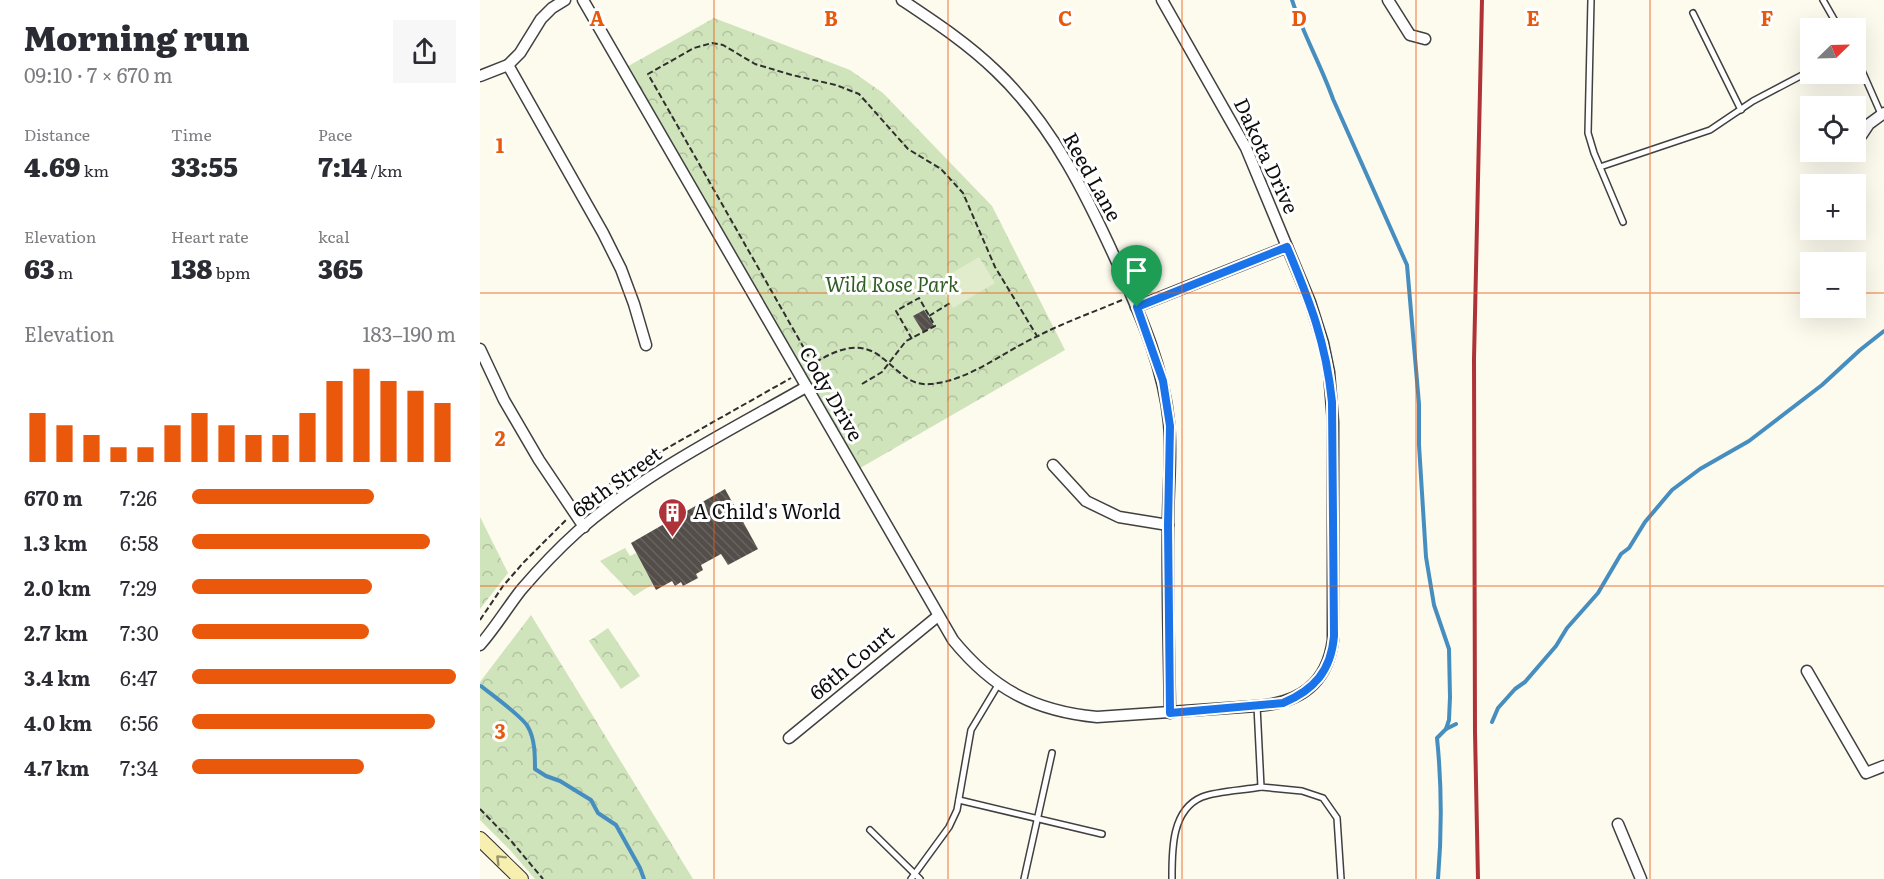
<!DOCTYPE html>
<meta charset="utf-8">
<style>
body{margin:0;font-family:Literata,serif;background:#f7f7f7;color:#2b2b33;height:100vh;display:flex;flex-direction:column;font-size:22px;white-space:nowrap}
*{box-sizing:border-box;margin:0}
p{font-size:20px;color:#7c7c81}
.icon{flex:none;width:33px;height:33px;fill:none;stroke:currentColor;stroke-width:2;stroke-linecap:round;stroke-linejoin:round}
.map{position:relative;flex:1;overflow:hidden}
.side{display:flex;flex-direction:column;background:#fff;width:480px}
.side>*{flex:none}
.needle{width:39px;rotate:67deg}
.controls{position:absolute;left:1320px;top:18px;display:grid;gap:12px}
.controls a{display:grid;place-items:center;width:66px;height:66px;border-radius:0px;background:#fff;box-shadow:0 6px 24px #0002;font-size:30px}
.pin{position:absolute;display:grid;place-items:center;width:51px;height:51px;color:#fff;margin:-62px -26px;border-radius:50% 50% 50% 0;rotate:-45deg;box-shadow:0 0 6px #0007}
.pin .icon{rotate:45deg}
.round{display:grid;place-items:center;flex:none;width:63px;height:63px;border-radius:0px;background:#f7f7f7}
.head{display:flex;align-items:center;justify-content:space-between;height:102px;padding:0 24px}
h1{font-size:33px;font-weight:800;line-height:45px}
.figures{display:grid;grid-template-columns:repeat(3,1fr);gap:9px;height:102px;padding:6px 24px}
.figures div{display:grid;align-content:center}
.figures b{font-size:26px;font-weight:800}
.figures small{font-size:16px;font-weight:400}
.figures p{font-size:16px}
.chart{height:168px;padding:12px 24px}
.chart p{display:flex;justify-content:space-between}
.chart svg{width:100%;height:108px;margin-top:6px;stroke:#ea580c;stroke-width:6}
ul{padding:0 24px;list-style:none;font-size:20px}
li{display:grid;grid-template-columns:96px 72px 1fr;align-items:center;height:45px}
li i{height:15px;border-radius:8px;background:#ea580c}
main{display:flex;flex:1;min-height:0}
.map>svg:first-child{display:block}
.park{fill:url(#park-crowns)}
.pitch{fill:#e1eccc}
.lines{fill:none;stroke-linecap:round;stroke-linejoin:round}
.stream{stroke:#468ebf;stroke-width:4}
.building{fill:url(#building-back-hatch)}
.lane-casing{stroke:#404040;stroke-width:8}
.street-casing{stroke:#404040;stroke-width:13}
.secondary-casing{stroke:#2f2f2f;stroke-width:16}
.path{stroke:#2f2f2f;stroke-width:2;stroke-dasharray:6 3;stroke-linecap:butt}
.lane{stroke:#fff;stroke-width:5}
.street{stroke:#fff;stroke-width:10}
.secondary{stroke:#f7efaf;stroke-width:14}
.rail{stroke:#ae3338;stroke-width:4}
.oneway{stroke:#99956e}
.route-casing{stroke:#fff;stroke-width:12}
.route{stroke:#1a73e8;stroke-width:8}
.grid{fill:none;stroke:#e8590c;stroke-width:1.5;stroke-opacity:0.55}
.labels{text-anchor:middle;stroke-width:6;stroke-linejoin:round;paint-order:stroke}
.street-label{font-size:20px;fill:#0d0d0d;stroke:#fff}
.park-label{font-size:20px;font-style:italic;fill:#2f5d24;stroke:#fff}
.poi-label{font-size:20px;fill:#0d0d0d;stroke:#fff;text-anchor:start}
.grid-label{font-size:20px;text-anchor:middle;font-weight:bold;fill:#e8590c;stroke:#fff;stroke-width:6;stroke-linejoin:round;paint-order:stroke}
</style>
<main>
<section class="side">
<div class="head"><div><h1>Morning run</h1><p>09:10 · 7 × 670 m</p></div><a class="round"><svg class="icon" aria-label="share" viewBox="0 0 24 24"><path d="M12 15V3M7 8l5-5 5 5M5 13v7h14v-7"/></svg></a></div>
<div class="figures">
<div><p>Distance</p><b>4.69<small> km</small></b></div>
<div><p>Time</p><b>33:55</b></div>
<div><p>Pace</p><b>7:14<small> /km</small></b></div>
</div>
<div class="figures">
<div><p>Elevation</p><b>63<small> m</small></b></div>
<div><p>Heart rate</p><b>138<small> bpm</small></b></div>
<div><p>kcal</p><b>365</b></div>
</div>
<div class="chart"><p><span>Elevation</span>183–190 m</p>
<svg viewBox="0 0 160 44" preserveAspectRatio="none"><path d="M5 44V24M15 44V29M25 44V33M35 44V38M45 44V38M55 44V29M65 44V24M75 44V29M85 44V33M95 44V33M105 44V24M115 44V11M125 44V6M135 44V11M145 44V15M155 44V20"/></svg>
</div>
<ul>
<li><b>670 m</b>7:26<i style="width:69%"></i></li>
<li><b>1.3 km</b>6:58<i style="width:90%"></i></li>
<li><b>2.0 km</b>7:29<i style="width:68%"></i></li>
<li><b>2.7 km</b>7:30<i style="width:67%"></i></li>
<li><b>3.4 km</b>6:47<i style="width:100%"></i></li>
<li><b>4.0 km</b>6:56<i style="width:92%"></i></li>
<li><b>4.7 km</b>7:34<i style="width:65%"></i></li>
</ul>
</section>
<div class="map">
<svg width="1404" height="879" viewBox="0 0 1404 879">
<defs>
<pattern id="park-crowns" width="20" height="18" patternUnits="userSpaceOnUse" patternTransform="scale(1.5)"><rect width="20" height="18" fill="#d0e4bb"/><path d="M2 6a3 3 0 1 1 6 0M12 15a3 3 0 1 1 6 0" fill="none" stroke="#b1c2a0"/></pattern>
<pattern id="building-back-hatch" width="6" height="6" patternUnits="userSpaceOnUse" patternTransform="scale(1.5)"><rect width="6" height="6" fill="#544e4a"/><path d="M-1 5l2 2M0 0l6 6M5-1l2 2" fill="none" stroke="#686360"/></pattern>
</defs>
<rect width="100%" height="100%" fill="#fdfaee"/>
<g class="park">
<polygon points="234,18 370,70 403,93 512,206 585,350 375,471 143,69"/>
<polygon points="0,517 28,573 0,609"/>
<polygon points="145,548 150,556 156,553 173,584 154,596 120,561"/>
<polygon points="51,615 213,879 55,879 30,850 0,820 0,682"/>
<polygon points="128,628 160,676 141,689 109,641"/>
</g>
<polygon class="pitch" points="499,257 515,283 473,308 457,282"/>
<g class="lines">
<g class="stream">
<path d="M812 0C823 34 841 65 853 99L927 265 939 404V445L946 557 954 605 969 649 970 697 969 720 966 729"/>
<path d="M1 686C12 695 43 717 48 727 55 739 55 756 55 769L66 776 80 781 111 800 118 813 136 825 160 868 164 879"/>
<polyline points="1012,722 1018,708 1035,689 1045,682 1076,646 1087,628 1118,593 1141,554 1149,548 1165,522 1192,490 1220,469 1269,441 1342,385 1380,350 1404,331"/>
<path d="M958 879C962 831 962 787 957 738L966 729 976 724"/>
</g>
</g>
<g class="building">
<polygon points="444,310 454,326 443,332 433,316"/>
<polygon points="245,489 278,549 248,565 241,554 221,565 223,570 216,574 218,578 203,586 201,582 195,586 192,581 176,590 151,543"/>
</g>
<g class="lines">
<defs>
<g id="lane">
<polyline points="1111,0 1108,133 1114,153 1143,222"/>
<polyline points="1343,0 1359,28"/>
<polyline points="1213,13 1261,110"/>
<polyline points="1376,57 1401,114"/>
<polyline points="1120,167 1230,130 1273,101 1330,71"/>
<polyline points="777,706 781,787 822,791 843,798 857,818 861,879"/>
<polyline points="479,800 622,834"/>
<polyline points="390,830 440,879"/>
<polyline points="431,879 469,827 477,810 491,730 518,685"/>
<polyline points="544,879 572,753"/>
<path d="M692 879C692 851 691 810 722 797 736 791 765 790 781 787"/>
</g>
<g id="street">
<path d="M103 0 473 640C513 689 554 711 617 717L777 706C820 703 847 684 853 640V422L849 372 843 343 830 302 766 148 682 0"/>
<path d="M422 0C455 22 487 43 516 71 573 125 608 198 640 269 662 319 684 369 689 423 692 454 688 492 688 523 687 586 689 650 690 713"/>
<polyline points="908,0 930,35 945,39"/>
<polyline points="28,65 123,233 141,269 154,304 166,345"/>
<polyline points="0,76 28,65 40,53 61,19 72,8 85,0"/>
<polyline points="1381,136 1389,124 1404,113"/>
<polyline points="656,307 807,247"/>
<polyline points="0,349 24,400 59,460 104,527"/>
<polyline points="573,465 606,501 639,517 688,525"/>
<path d="M0 645C15 628 27 608 41 590 59 569 78 549 98 531 166 472 249 431 326 387"/>
<polyline points="1327,671 1386,773 1404,766"/>
<polyline points="309,738 458,616"/>
<polyline points="1138,824 1161,879"/>
</g>
<polyline id="secondary" points="0,839 41,879"/>
</defs>
<use href="#lane" class="lane-casing"/>
<use href="#street" class="street-casing"/>
<use href="#secondary" class="secondary-casing"/>
<g class="path">
<polyline points="449,316 470,303"/>
<polyline points="333,364 168,74 214,48 232,43 243,45 275,64 312,75 356,85 379,94 428,149 461,169 483,193 515,267 557,336"/>
<path d="M328 367C350 353 376 338 400 356 408 362 416 370 424 376 431 382 441 385 450 384 487 382 525 351 558 336 585 322 614 312 642 300"/>
<polyline points="382,384 402,372 426,341 455,326 439,298 416,311 432,339"/>
<polyline points="101,506 136,479 166,460 311,378"/>
<polyline points="0,620 23,586 44,562 86,520"/>
<polyline points="0,809 32,842 63,879"/>
</g>
<use href="#lane" class="lane"/>
<use href="#street" class="street"/>
<use href="#secondary" class="secondary"/>
<polyline class="rail" points="998,879 995,732 994,359 1002,0"/>
</g>
<defs><path id="oneway-chevron" d="M-2-3.5L2.5 0L-2 3.5" fill="none" stroke-width="1.6" stroke-linecap="round" stroke-linejoin="round" transform="scale(1.5)"/></defs>
<use class="oneway" href="#oneway-chevron" transform="translate(20 859) rotate(-135)"/>
<g class="lines">
<defs>
<path id="route" d="M807 247C830 302 846 342 852 402L854 636C851 671 834 690 803 703L690 713 688 525 690 426 683 381 657 307Z"/>
</defs>
<use href="#route" class="route-casing"/>
<use href="#route" class="route"/>
</g>
<path class="grid" d="M234 0V879M468 0V879M702 0V879M936 0V879M1170 0V879M0 293H1330M1376 293H1404M0 586H1404"/>
<defs>
<symbol id="building-pin" viewBox="-11 -11 22 30"><path d="M0 17L-7.5 6A9.5 9.5 0 1 1 7.5 6Z" fill="#ae3338" stroke="#fff"/><path d="M-4-6H4V6H1V3H-1V6H-4ZM-2.5-4.3h1.7v1.8h-1.7ZM.8-4.3h1.7v1.8H.8ZM-2.5-1h1.7V.8h-1.7ZM.8-1h1.7V.8H.8Z" fill="#fff"/></symbol>
</defs>
<g fill-rule="evenodd">
<use href="#building-pin" x="176" y="496" width="33" height="45"/>
</g>
<g class="labels">
<g class="street-label">
<text transform="translate(786 156) rotate(65)" y="7">Dakota Drive</text>
<text transform="translate(612 177) rotate(61)" y="7">Reed Lane</text>
<text transform="translate(351 394) rotate(60)" y="7">Cody Drive</text>
<text transform="translate(137 482) rotate(-36)" y="7">68th Street</text>
<text transform="translate(372 663) rotate(-40)" y="7">66th Court</text>
</g>
<g class="park-label">
<text x="412" y="292">Wild Rose Park</text>
</g>
<g class="poi-label">
<text x="213" y="519">A Child's World</text>
</g>
</g>
<g class="grid-label">
<text x="117" y="26">A</text>
<text x="351" y="26">B</text>
<text x="585" y="26">C</text>
<text x="819" y="26">D</text>
<text x="1053" y="26">E</text>
<text x="1287" y="26">F</text>
<text x="20" y="153">1</text>
<text x="20" y="446">2</text>
<text x="20" y="739">3</text>
</g>
</svg>
<div class="controls">
<a><svg class="needle" viewBox="-14 -14 28 28"><path d="M0-13l5 13h-10z" fill="#e53935"/><path d="M0 13l5-13h-10z" fill="#7c7c81"/></svg></a>
<a><svg class="icon" aria-label="locate" viewBox="0 0 24 24"><circle cx="12" cy="12" r="6"/><path d="M12 2v4M12 18v4M2 12h4M18 12h4"/></svg></a>
<a>+</a>
<a>−</a>
</div>
<div class="pin" style="left:657px;top:307px;background:#1e9e55"><svg class="icon" aria-label="arrive" viewBox="0 0 24 24"><path d="M6 21V4h12l-3 4 3 4H6"/></svg></div>
</div>
</main>
